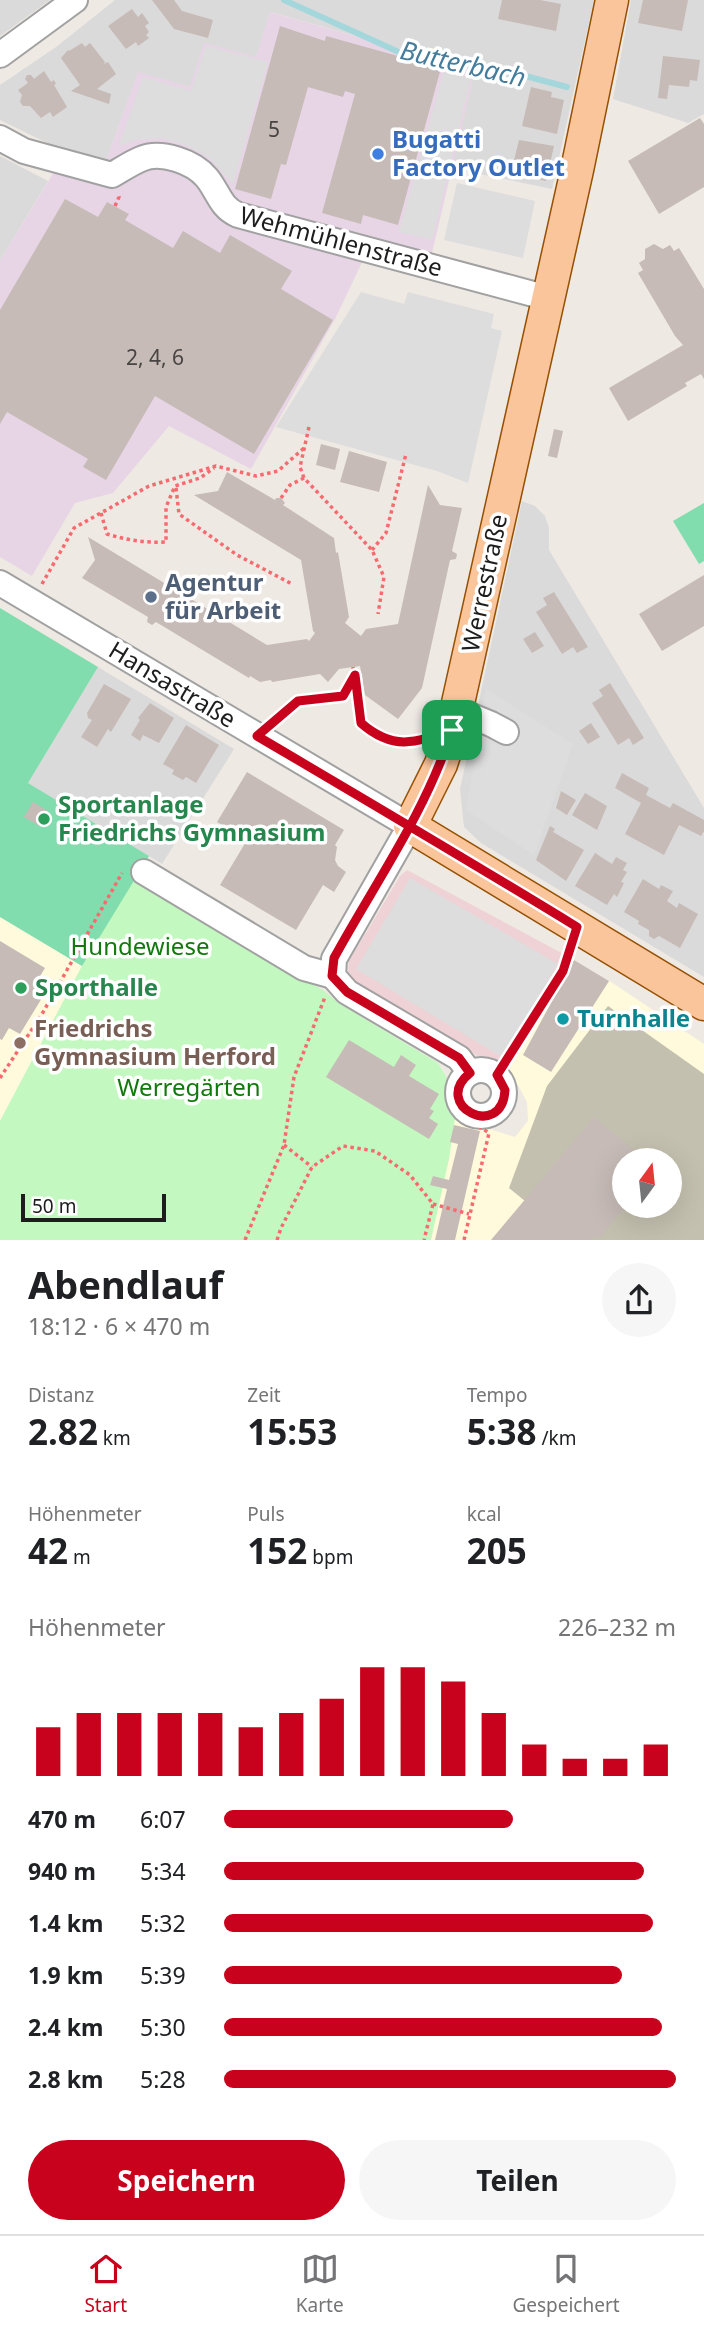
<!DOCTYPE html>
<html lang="de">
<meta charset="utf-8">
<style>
body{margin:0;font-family:"Noto Sans",sans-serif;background:#f6f6f6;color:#202124;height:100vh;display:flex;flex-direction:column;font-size:26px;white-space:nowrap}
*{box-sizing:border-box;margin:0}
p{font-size:23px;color:#757577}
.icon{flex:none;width:38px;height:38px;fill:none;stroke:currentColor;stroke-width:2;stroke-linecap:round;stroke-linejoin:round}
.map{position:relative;height:1240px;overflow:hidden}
.details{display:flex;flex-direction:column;background:#fff;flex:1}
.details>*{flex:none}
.needle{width:46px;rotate:15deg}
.tools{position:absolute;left:612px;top:1148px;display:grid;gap:14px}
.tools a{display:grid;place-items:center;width:70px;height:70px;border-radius:50%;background:#fff;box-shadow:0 7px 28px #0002;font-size:35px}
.scale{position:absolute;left:21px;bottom:18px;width:145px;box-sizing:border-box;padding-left:7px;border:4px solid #1d1d1d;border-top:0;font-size:19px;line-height:24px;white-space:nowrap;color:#1d1d1d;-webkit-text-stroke:5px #fff;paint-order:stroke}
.pin{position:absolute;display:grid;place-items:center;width:60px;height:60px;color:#fff;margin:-30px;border-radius:14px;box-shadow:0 4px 10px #0006}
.round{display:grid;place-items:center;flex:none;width:74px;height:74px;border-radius:37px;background:#f6f6f6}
.head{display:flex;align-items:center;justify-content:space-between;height:119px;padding:0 28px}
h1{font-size:38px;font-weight:700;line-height:52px}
.metrics{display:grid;grid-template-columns:repeat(3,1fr);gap:10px;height:119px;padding:7px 28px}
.metrics div{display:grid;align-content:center}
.metrics b{font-size:35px;font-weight:700}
.metrics small{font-size:19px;font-weight:400}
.metrics p{font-size:19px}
.chart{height:196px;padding:14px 28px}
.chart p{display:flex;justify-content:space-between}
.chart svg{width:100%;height:126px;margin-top:7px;stroke:#c8021d;stroke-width:6}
.cta{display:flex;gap:14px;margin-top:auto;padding:14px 28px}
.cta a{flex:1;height:80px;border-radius:42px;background:#c8021d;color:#fff;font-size:28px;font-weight:700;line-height:80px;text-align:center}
.cta a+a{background:#f6f6f6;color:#202124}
ul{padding:0 28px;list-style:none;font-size:23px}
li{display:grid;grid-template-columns:112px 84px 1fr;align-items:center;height:52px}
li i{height:18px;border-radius:9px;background:#c8021d}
.dock{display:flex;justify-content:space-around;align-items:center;height:98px;border-top:2px solid #e0e0e0;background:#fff;font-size:19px;color:#757577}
.dock a{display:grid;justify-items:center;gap:4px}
.dock .current{color:#c8021d}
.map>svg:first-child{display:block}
.residential{fill:#dbdada}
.commercial{fill:#efd2d5}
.industrial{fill:#e7d5e6}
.education{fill:#fffadc;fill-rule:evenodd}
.construction{fill:#c3c0af;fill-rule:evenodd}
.park{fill:#c3f9c0}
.pitch{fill:#81ddad}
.parking{fill:#ddd}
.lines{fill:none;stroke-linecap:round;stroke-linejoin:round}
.stream{stroke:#a4d7dc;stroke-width:6}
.building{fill:#c6bbb6}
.minor-casing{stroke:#a1a1a1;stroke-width:28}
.major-casing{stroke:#955002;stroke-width:35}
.path{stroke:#f86a6f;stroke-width:3.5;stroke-dasharray:3.5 3.5;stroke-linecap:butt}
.minor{stroke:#fff;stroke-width:24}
.major{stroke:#fbc59c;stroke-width:32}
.route-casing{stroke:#fff;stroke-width:14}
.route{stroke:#c8021d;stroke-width:9}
.shop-dot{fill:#3f7fe0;stroke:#fff;stroke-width:2.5}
.service-dot{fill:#5c6f8a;stroke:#fff;stroke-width:2.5}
.leisure-dot{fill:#2e9e5b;stroke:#fff;stroke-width:2.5}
.culture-dot{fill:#0f9aa8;stroke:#fff;stroke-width:2.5}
.education-dot{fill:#8d6e63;stroke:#fff;stroke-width:2.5}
.labels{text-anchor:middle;stroke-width:7;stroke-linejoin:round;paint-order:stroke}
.number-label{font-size:21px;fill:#474443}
.shop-label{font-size:24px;font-weight:bold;fill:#366cbe;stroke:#fff;text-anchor:start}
.street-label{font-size:24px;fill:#1d1d1d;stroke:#fff}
.service-label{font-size:24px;font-weight:bold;fill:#4e5e75;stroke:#fff;text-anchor:start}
.leisure-label{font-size:24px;font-weight:bold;fill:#27864d;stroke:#fff;text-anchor:start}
.park-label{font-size:24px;fill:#127a0c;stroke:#fff}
.culture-label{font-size:24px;font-weight:bold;fill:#0d838f;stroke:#fff;text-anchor:start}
.education-label{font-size:24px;font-weight:bold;fill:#785e54;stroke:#fff;text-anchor:start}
.water-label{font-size:26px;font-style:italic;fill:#457c9c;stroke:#fff}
</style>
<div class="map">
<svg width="704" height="1240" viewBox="0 0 704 1240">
<rect width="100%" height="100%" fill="#eee9e3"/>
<g class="residential">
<polygon points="0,0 50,0 0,36"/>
<polygon points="115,0 594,0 552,189 451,168 475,70 271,12 256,57 190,87 138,73 105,164 66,152 0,120 0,85 56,47"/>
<polygon points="631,0 704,0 704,114 688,123 613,99"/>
<polygon points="0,156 48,181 0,261"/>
<polygon points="522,501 535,506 545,516 549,528 549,550 704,808 704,977 481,843 464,827 460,789"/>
<polygon points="98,667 234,749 162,864 28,783"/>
</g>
<polygon class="commercial" points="407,870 569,957 502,1075 472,1052 353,982 348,973 349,961 400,876"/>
<polygon class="industrial" points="270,12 475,70 432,253 378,239 364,258 336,317 251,469 169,426 113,493 75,503 32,576 0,557 0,261 66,152 105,164 138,72 190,87 204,43 256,57"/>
<g class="education">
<polygon points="0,917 82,966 0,1121"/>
<path d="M569 957 611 982 704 1044V1240H414L438 1063 446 1076 447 1107 455 1118 515 1137 528 1121 527 1102 519 1087 502 1075ZM625 1160H670V1206H625Z"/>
</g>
<path class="construction" d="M608 1006 704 1074V1240H573L509 1188 547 1086ZM625 1160H670V1206H625Z"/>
<polygon class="park" points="133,881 323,990 340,1004 438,1063 446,1076 447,1107 455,1118 449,1159 431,1240 0,1240 0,1121 82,966"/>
<g class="pitch">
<polygon points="704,503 704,561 699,564 673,521"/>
<polygon points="0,608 98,667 28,783 149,856 82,966 0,917"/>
</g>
<g class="parking">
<polygon points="206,46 268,62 233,184 209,158 188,146 162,138 136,140 119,146 143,77 191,91"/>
<polygon points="444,71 471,78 432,240 399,232"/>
<polygon points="457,183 535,201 523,258 444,240"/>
<polygon points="361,292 404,304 408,292 494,314 491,328 502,331 468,483 437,471 276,427"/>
<polygon points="486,689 573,744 534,855 466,810"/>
<polygon points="410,878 558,964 505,1059 356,969"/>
</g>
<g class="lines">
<polyline class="stream" points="284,0 401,53 518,74 567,87"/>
</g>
<g class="building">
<polygon points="152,0 174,0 182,11 213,20 208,38 174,29"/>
<polygon points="502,0 540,0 561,4 556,31 498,19"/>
<polygon points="643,0 688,0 682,31 638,23"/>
<polygon points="132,9 138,17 142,13 149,23 145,26 149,32 146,35 149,38 138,46 136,42 126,49 108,26"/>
<polygon points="280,26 325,41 326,36 441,68 398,225 363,215 361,224 322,213 355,94 345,91 343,97 308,87 286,165 281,164 271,199 235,189"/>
<polygon points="82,43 85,47 90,43 105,62 104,64 108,62 116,74 97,89 111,94 109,104 71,91 80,85 61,58 68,50 69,51"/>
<polygon points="663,56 700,60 697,81 690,80 689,87 669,85 667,99 658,98"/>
<polygon points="44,71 51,82 54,80 56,84 54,85 67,107 53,117 50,112 41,118 30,106 23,106 20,102 22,95 18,90 28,83 25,79 27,75 31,75 34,79"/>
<polygon points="531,87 552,92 551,97 564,100 557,134 522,126"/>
<polygon points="700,118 704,124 704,187 659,214 628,161"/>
<polygon points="519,140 554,146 546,181 511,173"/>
<polygon points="65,199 98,217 107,202 129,214 125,220 173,248 183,231 220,253 230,235 292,271 281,289 333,320 254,454 155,396 106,480 83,467 88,459 7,412 0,424 0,310"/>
<polygon points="654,244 663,249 670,245 674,251 679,248 704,289 704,379 701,374 685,383 687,386 628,421 609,388 683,345 675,336 638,273 643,270 639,263 645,259 645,249"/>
<polygon points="554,429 563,431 557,458 548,456"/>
<polygon points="321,444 340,449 335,470 316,465"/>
<polygon points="349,451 387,462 379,492 340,482"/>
<polygon points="227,472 275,500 276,498 281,498 285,503 283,505 334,538 336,553 338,552 349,617 345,623 361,636 366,629 398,624 428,485 440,505 462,508 452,551 457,554 456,559 450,560 422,688 398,719 365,695 360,666 339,669 328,682 320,674 272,682 271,680 260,682 250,676 249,678 156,622 152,625 147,622 148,617 82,578 95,560 88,537 267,645 307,639 309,641 315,633 313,631 301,560 194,495 218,491"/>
<polygon points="704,575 704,626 662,651 639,614"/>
<polygon points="554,592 588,647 577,653 573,647 562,654 536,612 547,605 543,598"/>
<polygon points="535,632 544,646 532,653 523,639"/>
<polygon points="610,683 644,738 633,745 629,738 618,745 592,703 603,696 599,690"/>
<polygon points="104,684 131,699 111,732 108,729 97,747 81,737 92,720 88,718 87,713"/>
<polygon points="150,703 174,718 159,743 143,735 140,741 131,735 140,720 138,718"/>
<polygon points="591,723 600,737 588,744 579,731"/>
<polygon points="186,725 219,745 196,783 186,777 183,780 172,774 174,770 163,764"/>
<polygon points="247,772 344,830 335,845 337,847 335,860 338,866 346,872 334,892 323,885 296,930 220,885 247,840 217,822"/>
<polygon points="622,773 649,788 646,795 670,808 673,803 704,820 704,831 701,836 679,825 664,855 625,834 641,803 615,788"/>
<polygon points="561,791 576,800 567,815 556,808"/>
<polygon points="585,793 607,806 597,830 572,815"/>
<polygon points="33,802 48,811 39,826 24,817"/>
<polygon points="550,826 555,829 553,832 584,850 566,881 536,860"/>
<polygon points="595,853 612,864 616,857 627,863 623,870 627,872 621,882 624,883 617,897 614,894 607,905 575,886"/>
<polygon points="643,879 659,889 661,885 673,891 667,901 677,908 679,903 698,914 680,948 659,936 654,939 649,936 649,930 638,924 639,921 624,912"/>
<polygon points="0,941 45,968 37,981 45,986 41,991 45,993 20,1034 9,1028 2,1040 0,1039"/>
<polygon points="574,960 609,981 551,1072 523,1055"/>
<polygon points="349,1040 394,1067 401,1055 416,1065 409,1076 439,1094 430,1109 434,1111 429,1118 438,1124 429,1139 326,1077"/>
<polygon points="594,1117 646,1160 625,1160 626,1206 599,1239 595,1236 591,1240 491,1240"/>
<polygon points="454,1125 480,1131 455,1240 435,1240 447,1189 430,1185 433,1176 449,1180 458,1144 450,1142"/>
</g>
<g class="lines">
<defs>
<g id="minor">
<polyline points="0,55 75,0"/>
<path d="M0 138 24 151 112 175C121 170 131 163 141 159 161 150 194 162 207 178 219 193 220 207 238 215L548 298"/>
<polyline points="0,583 410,826 334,959 333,976 347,992 459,1058 470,1073"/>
<polyline points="457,710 491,724 506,732"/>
<polyline points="144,872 304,968 333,976"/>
<circle cx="481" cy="1093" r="23"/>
</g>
<polyline id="major" points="612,0 577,170 452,730 441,764 410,826 704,1004"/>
</defs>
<use href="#minor" class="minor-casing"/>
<use href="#major" class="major-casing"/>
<g class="path">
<polyline points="115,206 119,197 118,194"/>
<polyline points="309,427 300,467 304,478 372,550 384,577 378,614"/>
<polyline points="176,488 179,514 237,555 292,584"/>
<polyline points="281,498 290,485 304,478"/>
<path d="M101 513 107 534C127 540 145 543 166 542V507L175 486 200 478 214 468"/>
<polyline points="372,550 386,533 406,454"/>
<polyline points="42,584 74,528 149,486 216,466 256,476 278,471 304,448"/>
<path d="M353 667 361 723C382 742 396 745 424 740"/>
<polyline points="275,720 298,701 343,696 354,677"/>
<polyline points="497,1075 563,971 569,952"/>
<polyline points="0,1078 42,1014 122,873"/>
<polyline points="284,1145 312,1167"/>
<polyline points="433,1204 469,1214"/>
<polyline points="245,1240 284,1145 294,1077 325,997"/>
<polyline points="277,1240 281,1228 312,1167 343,1146 375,1151 410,1175 433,1204 424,1240"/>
<polyline points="464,1240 489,1133 477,1125 478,1116"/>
</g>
<use href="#minor" class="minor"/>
<use href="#major" class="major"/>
</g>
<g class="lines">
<defs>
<path id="route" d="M452 730C426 812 375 883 334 958L332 976 347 992 459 1058 470 1073C430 1105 502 1142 505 1090L497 1075 563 971 577 927C471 862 364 799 257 736L298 701 343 696 355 675 361 723C393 751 415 743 452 730"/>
</defs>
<use href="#route" class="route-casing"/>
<use href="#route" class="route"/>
</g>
<circle class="shop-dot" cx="378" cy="154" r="7"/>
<circle class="service-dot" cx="151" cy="597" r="7"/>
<g class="leisure-dot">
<circle cx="44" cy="819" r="7"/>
<circle cx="21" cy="988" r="7"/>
</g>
<circle class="culture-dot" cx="563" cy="1019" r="7"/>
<circle class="education-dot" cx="20" cy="1043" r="7"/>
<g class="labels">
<g class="number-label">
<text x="274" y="137">5</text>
<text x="155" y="365">2, 4, 6</text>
</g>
<g class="shop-label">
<text x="392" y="148">Bugatti<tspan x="392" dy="28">Factory Outlet</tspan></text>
</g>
<g class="street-label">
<text transform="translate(341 242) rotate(15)" y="8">Wehmühlenstraße</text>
<text transform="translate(485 583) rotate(-78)" y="8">Werrestraße</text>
<text transform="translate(172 685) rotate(31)" y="8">Hansastraße</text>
</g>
<g class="service-label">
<text x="165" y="591">Agentur<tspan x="165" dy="28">für Arbeit</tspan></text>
</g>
<g class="leisure-label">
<text x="58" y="813">Sportanlage<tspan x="58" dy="28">Friedrichs Gymnasium</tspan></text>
<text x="35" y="996">Sporthalle</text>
</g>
<g class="park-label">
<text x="140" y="955">Hundewiese</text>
<text x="189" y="1096">Werregärten</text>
</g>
<g class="culture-label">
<text x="577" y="1027">Turnhalle</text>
</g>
<g class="education-label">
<text x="34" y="1037">Friedrichs<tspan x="34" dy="28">Gymnasium Herford</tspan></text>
</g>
<g class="water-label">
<text transform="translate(463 64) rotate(13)" y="9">Butterbach</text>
</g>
</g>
</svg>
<div class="tools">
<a><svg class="needle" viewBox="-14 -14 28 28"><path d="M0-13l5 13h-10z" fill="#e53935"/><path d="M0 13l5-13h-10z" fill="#757577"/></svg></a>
</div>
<div class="scale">50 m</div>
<div class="pin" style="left:452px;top:730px;background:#1e9e55"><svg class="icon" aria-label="arrive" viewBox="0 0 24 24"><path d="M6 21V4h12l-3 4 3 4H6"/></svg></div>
</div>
<section class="details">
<div class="head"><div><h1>Abendlauf</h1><p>18:12 · 6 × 470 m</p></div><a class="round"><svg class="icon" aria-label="share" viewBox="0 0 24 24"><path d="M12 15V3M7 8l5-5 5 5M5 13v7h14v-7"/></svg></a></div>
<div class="metrics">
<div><p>Distanz</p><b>2.82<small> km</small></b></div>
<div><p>Zeit</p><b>15:53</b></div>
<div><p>Tempo</p><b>5:38<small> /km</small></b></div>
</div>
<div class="metrics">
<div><p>Höhenmeter</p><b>42<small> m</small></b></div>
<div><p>Puls</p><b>152<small> bpm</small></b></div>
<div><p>kcal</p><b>205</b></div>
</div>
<div class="chart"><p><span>Höhenmeter</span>226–232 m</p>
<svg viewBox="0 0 160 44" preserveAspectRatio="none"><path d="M5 44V27M15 44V22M25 44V22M35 44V22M45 44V22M55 44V27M65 44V22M75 44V17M85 44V6M95 44V6M105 44V11M115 44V22M125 44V33M135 44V38M145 44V38M155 44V33"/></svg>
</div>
<ul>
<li><b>470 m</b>6:07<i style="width:64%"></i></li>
<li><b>940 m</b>5:34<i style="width:93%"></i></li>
<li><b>1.4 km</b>5:32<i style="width:95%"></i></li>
<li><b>1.9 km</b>5:39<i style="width:88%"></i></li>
<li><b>2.4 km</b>5:30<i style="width:97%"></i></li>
<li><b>2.8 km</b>5:28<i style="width:100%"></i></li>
</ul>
<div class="cta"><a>Speichern</a><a>Teilen</a></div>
</section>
<nav class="dock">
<a class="current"><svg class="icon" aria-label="home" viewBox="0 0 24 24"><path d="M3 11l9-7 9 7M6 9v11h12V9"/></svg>Start</a>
<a><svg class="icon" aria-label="map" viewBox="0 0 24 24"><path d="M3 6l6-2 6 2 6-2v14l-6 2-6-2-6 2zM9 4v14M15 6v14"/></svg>Karte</a>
<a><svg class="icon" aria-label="saved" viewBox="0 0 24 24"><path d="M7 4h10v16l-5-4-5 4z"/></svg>Gespeichert</a>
</nav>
